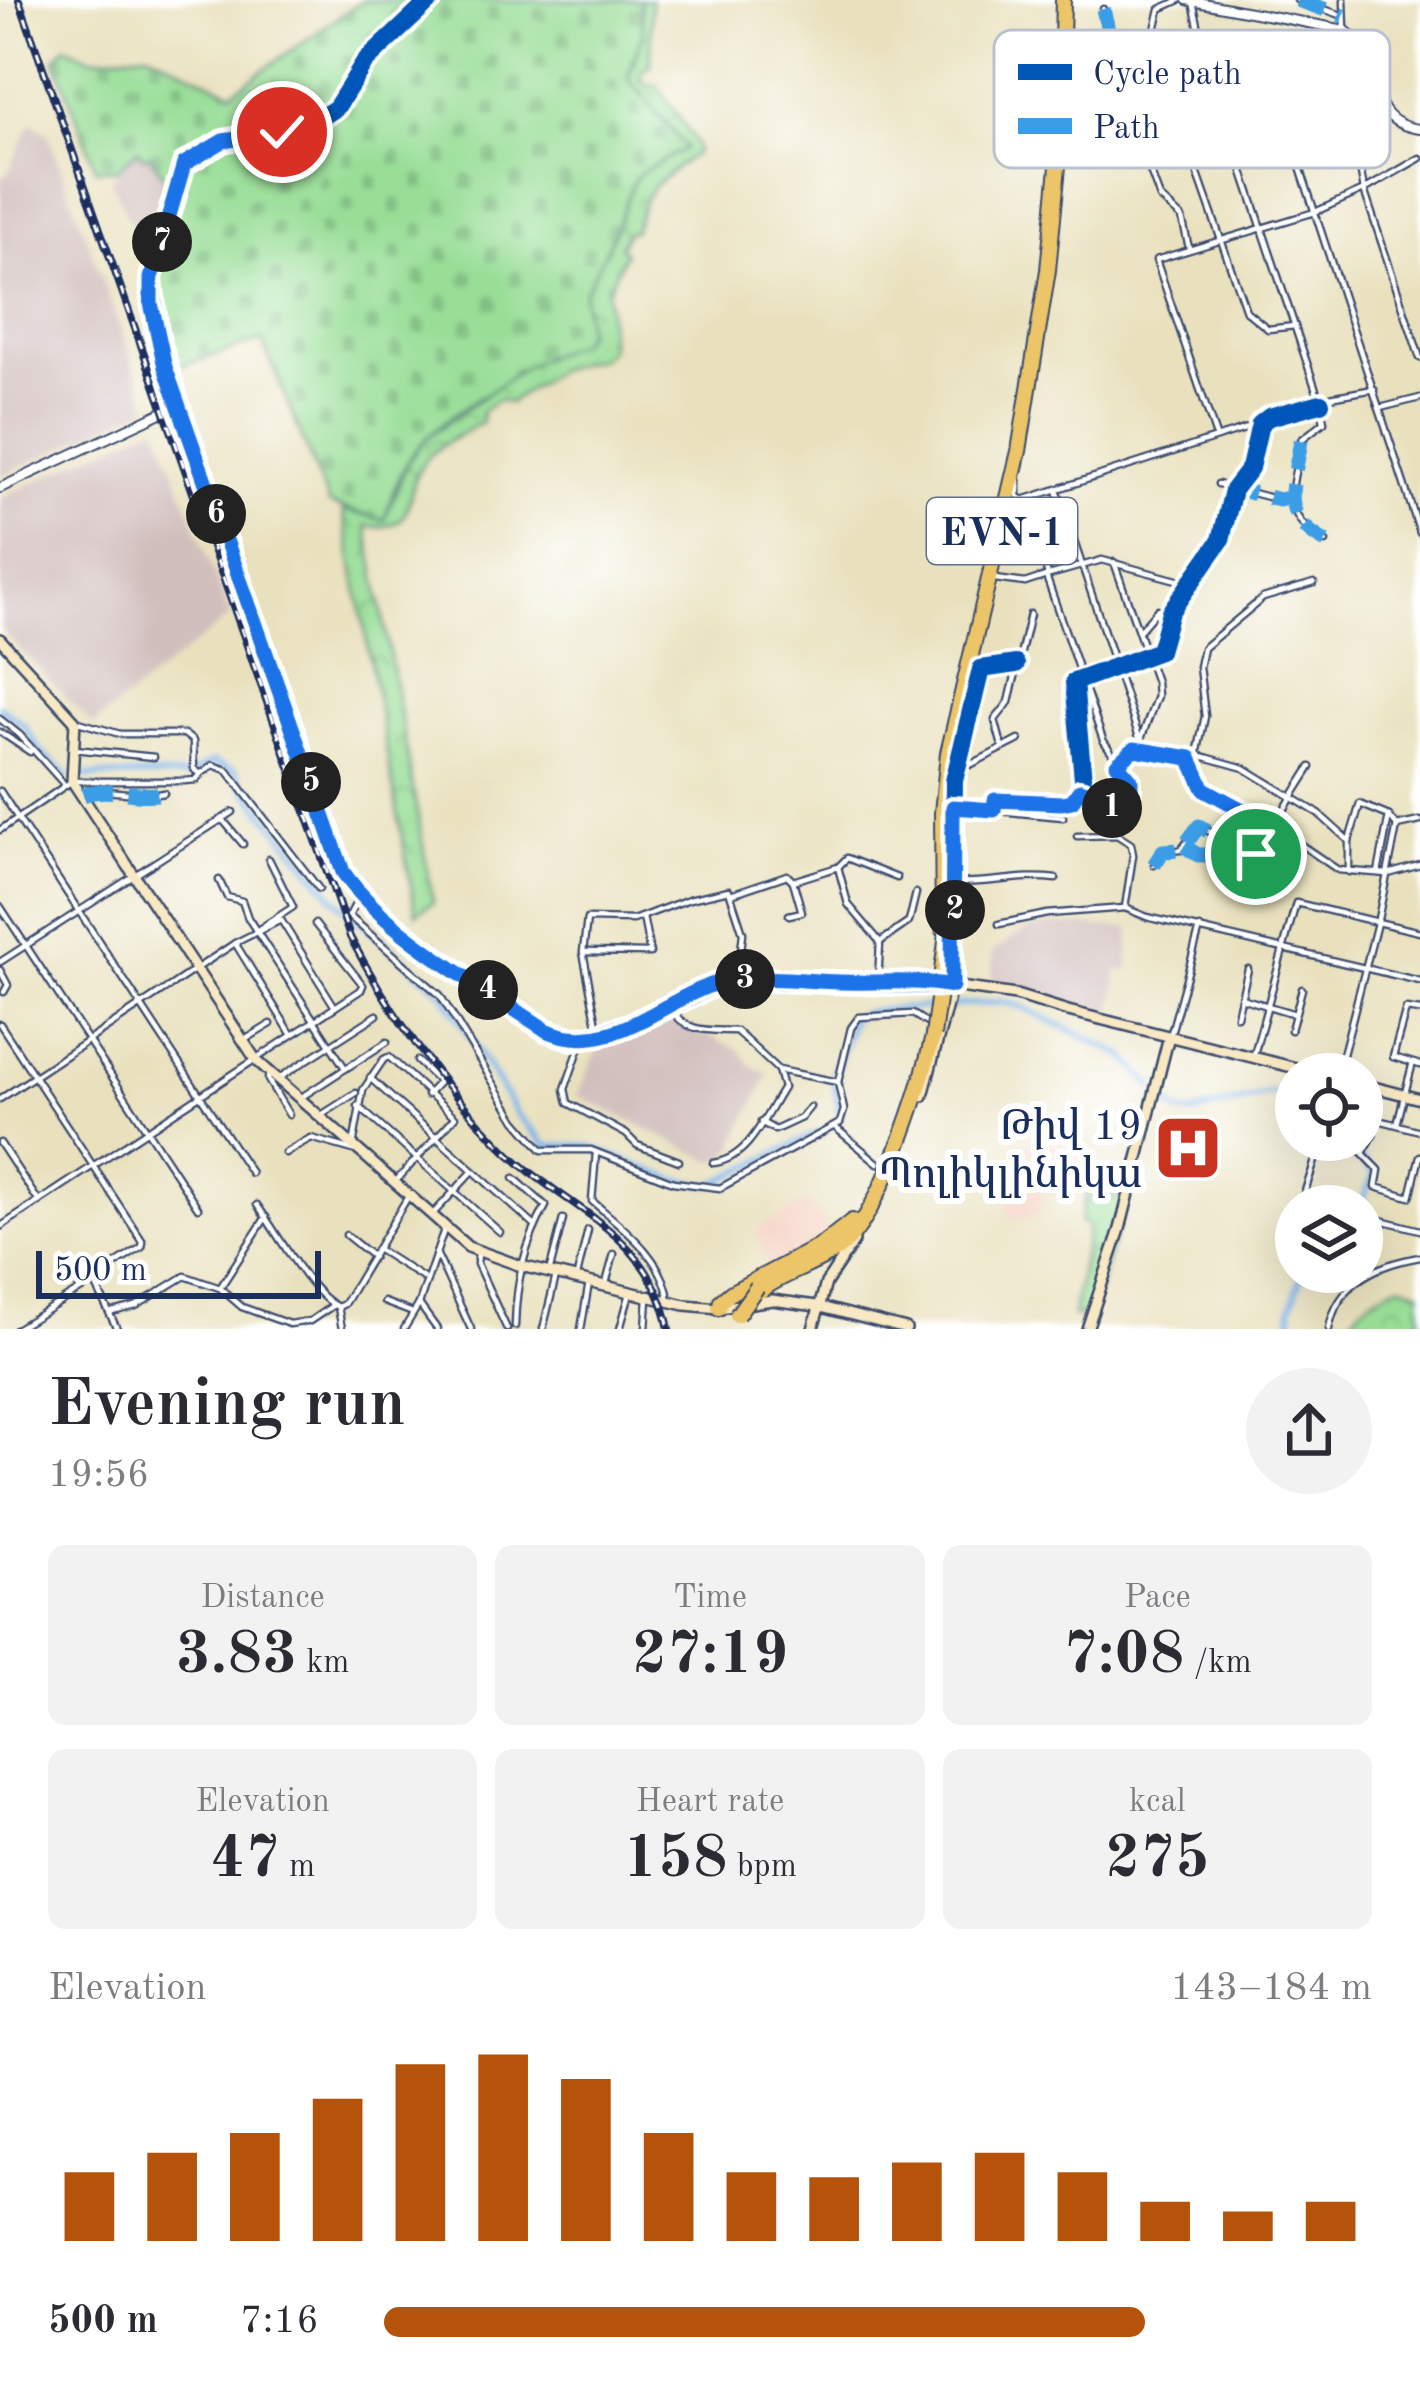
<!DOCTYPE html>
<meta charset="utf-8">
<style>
body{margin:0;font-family:"Old Standard TT","Noto Serif Armenian",serif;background:#f2f2f3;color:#2b2b33;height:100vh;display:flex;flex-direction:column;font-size:45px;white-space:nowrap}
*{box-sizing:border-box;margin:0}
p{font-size:39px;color:#7c7c81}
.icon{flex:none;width:66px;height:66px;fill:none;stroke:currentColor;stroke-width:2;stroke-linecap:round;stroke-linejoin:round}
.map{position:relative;height:1329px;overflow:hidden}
.drawer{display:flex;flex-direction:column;background:#fff;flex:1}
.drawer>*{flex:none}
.controls{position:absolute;left:1275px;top:1053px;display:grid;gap:24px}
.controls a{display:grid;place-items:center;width:108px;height:108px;border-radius:50%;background:#fff;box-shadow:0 12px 48px #0002;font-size:60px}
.scale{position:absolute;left:36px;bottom:30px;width:285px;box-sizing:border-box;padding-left:12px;border:6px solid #1b2f5e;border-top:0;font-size:33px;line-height:42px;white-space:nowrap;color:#1b2f5e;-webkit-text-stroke:9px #fff;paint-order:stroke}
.pin{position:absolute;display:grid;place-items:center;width:102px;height:102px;color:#fff;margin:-51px;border:6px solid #fff;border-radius:50%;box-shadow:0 3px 12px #0007}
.km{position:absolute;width:60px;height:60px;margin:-30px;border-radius:50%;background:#222;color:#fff;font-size:33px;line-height:60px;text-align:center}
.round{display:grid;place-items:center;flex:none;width:126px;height:126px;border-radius:63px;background:#f2f2f3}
.summary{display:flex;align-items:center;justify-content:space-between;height:204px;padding:0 48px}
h1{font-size:66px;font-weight:800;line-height:90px}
.metrics{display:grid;grid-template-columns:repeat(3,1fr);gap:18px;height:204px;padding:12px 48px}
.metrics div{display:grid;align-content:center;border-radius:18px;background:#f2f2f3;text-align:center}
.metrics b{font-size:60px;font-weight:800}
.metrics small{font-size:33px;font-weight:400}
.metrics p{font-size:33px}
.chart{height:336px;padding:24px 48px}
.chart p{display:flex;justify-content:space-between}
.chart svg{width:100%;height:216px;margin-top:12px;stroke:#b45309;stroke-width:6}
ul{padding:0 48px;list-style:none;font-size:39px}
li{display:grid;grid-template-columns:192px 144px 1fr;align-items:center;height:90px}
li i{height:30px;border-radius:15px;background:#b45309}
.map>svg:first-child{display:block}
.built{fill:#f5d2c3}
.industrial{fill:#d1bfbd}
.cemetery{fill:url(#cemetery-stones);stroke:#5a867a;stroke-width:3}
.park{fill:url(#park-crowns);stroke:#5a867a;stroke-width:3}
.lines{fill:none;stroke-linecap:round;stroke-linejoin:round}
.canal{stroke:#78b4ea;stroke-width:6}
.minor-casing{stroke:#3a4a6c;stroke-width:9}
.tertiary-casing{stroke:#3a4a6c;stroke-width:12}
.secondary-casing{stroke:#3a4a6c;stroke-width:14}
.trunk-casing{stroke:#3a4a6c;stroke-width:18}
.minor{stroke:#fff;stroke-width:4.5}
.tertiary{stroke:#fff;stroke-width:8}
.secondary{stroke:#f8e8c3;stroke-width:9}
.trunk{stroke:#edc569;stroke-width:14}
.rail-casing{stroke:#1b2f5e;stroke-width:8}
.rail{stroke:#fff;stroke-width:3;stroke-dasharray:9;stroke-linecap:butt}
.trunk-bridge-casing{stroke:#3a4a6c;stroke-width:18;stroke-linecap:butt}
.trunk-bridge{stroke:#edc569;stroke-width:14}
.quiet{stroke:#3b9de6;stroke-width:15;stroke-dasharray:30 15;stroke-linecap:butt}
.cycleway-casing{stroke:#fff;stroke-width:26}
.cycleway{stroke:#0057b8;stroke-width:18}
.route-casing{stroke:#fff;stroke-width:24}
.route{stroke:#1a73e8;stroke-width:15}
.labels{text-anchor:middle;stroke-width:12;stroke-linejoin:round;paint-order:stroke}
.shield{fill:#fff;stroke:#5f6d8e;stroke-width:3}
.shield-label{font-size:39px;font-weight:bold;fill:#1b2f5e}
.poi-label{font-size:42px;fill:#1b2f5e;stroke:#fff;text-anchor:end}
.key{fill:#fff;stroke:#bbc1cf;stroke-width:3}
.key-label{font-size:33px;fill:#1b2f5e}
</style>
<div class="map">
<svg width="1420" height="1329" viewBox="0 0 1420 1329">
<defs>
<pattern id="cemetery-stones" width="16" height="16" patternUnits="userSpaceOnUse" patternTransform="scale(3)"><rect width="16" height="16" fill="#99de97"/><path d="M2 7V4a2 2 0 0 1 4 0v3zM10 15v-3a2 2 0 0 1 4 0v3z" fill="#83bf85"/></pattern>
<pattern id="park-crowns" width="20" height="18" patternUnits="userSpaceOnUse" patternTransform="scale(3)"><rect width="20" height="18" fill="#99de97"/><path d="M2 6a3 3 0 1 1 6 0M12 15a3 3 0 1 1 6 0" fill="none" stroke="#83bf85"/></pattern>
</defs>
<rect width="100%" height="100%" fill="#fff"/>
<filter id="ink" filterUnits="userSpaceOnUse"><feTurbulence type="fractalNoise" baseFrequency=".00833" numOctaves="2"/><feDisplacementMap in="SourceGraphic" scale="24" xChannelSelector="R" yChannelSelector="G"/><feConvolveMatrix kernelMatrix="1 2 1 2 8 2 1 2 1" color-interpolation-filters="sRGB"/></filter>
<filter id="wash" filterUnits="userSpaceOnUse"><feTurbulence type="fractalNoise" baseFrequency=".004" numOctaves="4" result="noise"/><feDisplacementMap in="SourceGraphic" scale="48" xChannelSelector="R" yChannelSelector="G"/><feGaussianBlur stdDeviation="2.7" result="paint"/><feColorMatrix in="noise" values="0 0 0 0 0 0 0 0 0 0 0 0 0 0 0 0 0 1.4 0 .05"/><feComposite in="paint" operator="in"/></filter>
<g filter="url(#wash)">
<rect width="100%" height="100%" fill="#e9e1be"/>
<g class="built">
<polygon points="1015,1140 1049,1140 1076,1154 1076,1184 1044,1196 1039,1210 1030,1218 1008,1218 1009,1157 1014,1156"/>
<polygon points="808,1201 832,1234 769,1269 755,1230"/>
</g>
<g class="industrial">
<polygon points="31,123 47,132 149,406 0,477 0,178 8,173"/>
<polygon points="138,149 149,155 170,186 166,199 145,214 153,225 148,238 132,228 111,181 132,151"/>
<polygon points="157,425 230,616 93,725 0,629 0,498"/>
<polygon points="1055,924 1130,928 1129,970 1117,970 1113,1012 992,981 992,953 1028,928"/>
<polygon points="669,1018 737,1049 753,1067 769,1073 732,1150 722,1159 713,1161 577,1095 598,1049"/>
</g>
<path class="cemetery" d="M363 0H640L643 32 628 78 687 149 639 174 634 181 608 247 584 293 587 332 579 342C530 368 439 413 409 459 397 478 391 500 384 521L329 504 262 340 171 369 156 314 155 293 178 199 150 155 143 157 138 150 117 169H96L55 59 66 46 91 58 148 52 232 92Z"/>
<g class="park">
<path d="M640 0H651V65L643 70 641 79 647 85H657L695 141 697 152 655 185 645 199 634 231 627 232 620 247 625 252 607 291 610 350 600 358 559 369 509 403 498 400 481 412 482 422C464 433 438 445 424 462 400 491 424 532 367 526L433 902 416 914 343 510 384 520 409 460 427 437 526 366 579 342 586 332 584 293 608 247 634 181 639 174 686 148 628 78 643 32Z"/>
<polygon points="1086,1193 1128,1200 1089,1316 1073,1316 1088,1226 1080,1223"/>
<path d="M1400 1284 1420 1290V1322H1415L1412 1329H1350C1354 1304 1378 1294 1400 1284Z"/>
</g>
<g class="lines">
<g class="canal">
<polyline points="0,707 24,725 42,753 67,775"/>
<polyline points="77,776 188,776 212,762 237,771 243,787 334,898 444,994 516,1113 547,1146 588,1146 674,1179 712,1185 819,1132"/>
<polyline points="1166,1102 1178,1112 1191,1114 1272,1093 1296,1099"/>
<polyline points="840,1119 834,1076 853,1017 871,1011 1002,1002 1020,1006 1123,1055 1153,1087"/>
<polyline points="1346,1140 1374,1174 1360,1206"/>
<polyline points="1292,1329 1291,1307 1303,1272"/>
</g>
</g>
</g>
<g filter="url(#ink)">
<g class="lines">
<defs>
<g id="minor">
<polyline points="1297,0 1344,16"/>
<polyline points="1344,0 1345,30"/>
<polyline points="1193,2 1206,61 1319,399 1374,389"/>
<path d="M1103 9C1108 27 1112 50 1112 68 1112 97 1106 122 1140 132"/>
<polyline points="1149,35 1246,311 1268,329 1295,326"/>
<polyline points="1153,38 1160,9 1180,0"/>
<polyline points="1068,45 1107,36"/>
<polyline points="1123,72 1142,149 1160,198 1182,218 1189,248"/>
<polyline points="1278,100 1420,533"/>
<polyline points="1141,143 1330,85 1359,162 1364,190 1420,358"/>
<path d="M1321 404 1324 422 1301 440C1295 484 1275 514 1326 542"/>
<polyline points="1380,408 1420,398"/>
<polyline points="1216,436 1156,260 1315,212 1364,190 1420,158"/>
<polyline points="1018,480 1018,496 1023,500"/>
<polyline points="1218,484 1279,500 1289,498"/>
<polyline points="1057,490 1144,752"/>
<polyline points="1024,500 1048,575"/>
<polyline points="1009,521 1023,500 1260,424"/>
<polyline points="1114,562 1156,682 1157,696 1141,739"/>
<polyline points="995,579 1025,583 1046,576"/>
<polyline points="1139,631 1158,609 1170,612"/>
<polyline points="0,719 20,735 63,783"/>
<polyline points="966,728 981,669 1016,664"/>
<polyline points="0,732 30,752"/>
<polyline points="1002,746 995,720 1009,702 1030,614"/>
<polyline points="74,749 154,757"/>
<polyline points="1197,755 1205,716 1199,667 1203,648 1263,598 1314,583"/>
<polyline points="1198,755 1244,768 1316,812"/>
<polyline points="1190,758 1194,776 1203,789 1272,825 1338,870 1388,874 1420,865"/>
<polyline points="1117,764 1134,749 1188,757"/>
<polyline points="960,770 1019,740"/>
<polyline points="201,774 213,765 227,770 319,889"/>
<polyline points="1084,790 1074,682 1159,651 1170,612 1221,540 1233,490 1250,468 1260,424 1269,417 1321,403"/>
<polyline points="0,791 251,1173"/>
<path d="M83 795C107 785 138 799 164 793"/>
<polyline points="956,807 1063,817"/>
<polyline points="1111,809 1131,790 1131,780 1103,740 1046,576 1102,560 1188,583"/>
<polyline points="994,810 995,800 1062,803 1072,801 1080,790 1095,794 1111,809 1114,832"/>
<polyline points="1319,814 1349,841"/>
<polyline points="222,819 243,844"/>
<polyline points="1397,826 1420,821"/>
<polyline points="0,830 72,781 184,781 196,780 201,774 194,769 193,741 184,734 120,734 75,721"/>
<polyline points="1077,836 1117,835 1131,844 1133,855 1125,908 1147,917 1420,981"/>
<polyline points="1184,846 1198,855 1215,855"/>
<polyline points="1256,854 1311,767"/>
<polyline points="1154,865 1163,851 1181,850 1199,826 1278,868 1281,872 1278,881"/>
<polyline points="838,867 848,904 880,942"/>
<polyline points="1349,872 1349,841 1360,804 1389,816 1397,826"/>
<polyline points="1378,873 1389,816"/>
<polyline points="219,880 227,897 242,901 248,918 345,1068"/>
<polyline points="793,881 838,867 847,858 897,878"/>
<path d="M954 882C991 885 1018 874 1056 879"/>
<polyline points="731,894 787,875 793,881 802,912 789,915"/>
<path d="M360 895 349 916 440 995 516 1120 542 1150H591L673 1182 720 1188 840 1123 844 1110 838 1082 778 1070 736 1031C709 1030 686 1034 670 1008"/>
<polyline points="0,906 198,1208"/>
<polyline points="999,924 1047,914 1125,908"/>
<polyline points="256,931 293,907 269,859"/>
<polyline points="235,943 292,1035"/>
<polyline points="584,952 650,953 643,917"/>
<polyline points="0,962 233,812"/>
<polyline points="0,970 8,985 4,992"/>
<polyline points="878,983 880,942 909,922 916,893"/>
<polyline points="1241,998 1295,1014"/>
<polyline points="1420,1011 1406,1009 1393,1057 1420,1065"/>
<polyline points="1237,1016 1248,969"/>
<polyline points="0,1024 143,1242 142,1247 93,1279 117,1329"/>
<polyline points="1291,1030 1302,989"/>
<polyline points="1171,1033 1200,928"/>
<polyline points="599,1035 583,952 587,919 633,920 689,899 729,890 743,933 738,976"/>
<polyline points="583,1038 565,1089 568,1103 626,1134 637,1145 679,1161"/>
<polyline points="243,1041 271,1024"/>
<polyline points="1253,1058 1296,903 1420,932"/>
<polyline points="417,1061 439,1082 427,1095"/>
<polyline points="269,1071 268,1080 289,1115"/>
<polyline points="1338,1074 1378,919 1397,826"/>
<polyline points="279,1078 377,1015"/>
<polyline points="370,1078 534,1225"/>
<polyline points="838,1082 851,1028 859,1017 913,1014 933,1027"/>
<polyline points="300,1098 387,1042"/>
<polyline points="0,1099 235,943 281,920 335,1007"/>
<polyline points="358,1106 500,1232"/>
<polyline points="320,1116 356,1093"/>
<polyline points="761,1122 775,1130 801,1118 810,1107"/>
<polyline points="1397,1124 1412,1066"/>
<polyline points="836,1128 878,1163"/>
<polyline points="1350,1140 1379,1170 1376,1187 1410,1197 1420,1156"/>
<polyline points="0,1143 39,1202"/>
<polyline points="353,1146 363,1090 384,1059 389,1057 455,1117 395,1182"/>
<polyline points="285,1153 311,1138 357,1151"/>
<path d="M596 1153 592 1201C622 1227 666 1259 669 1302"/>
<polyline points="1363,1153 1373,1136 1375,1119 1420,1131"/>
<path d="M713 1163C749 1159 765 1116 783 1088L778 1070"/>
<path d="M514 1178 546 1206C524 1245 516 1282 515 1326"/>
<path d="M257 1205C277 1232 310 1295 338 1307L344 1304 409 1195"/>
<polyline points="1300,1206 1322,1140"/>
<polyline points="432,1215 473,1171"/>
<polyline points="1362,1215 1420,1230"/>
<polyline points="1296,1217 1296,1216"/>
<polyline points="0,1227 361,990 363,985 315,924"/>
<polyline points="346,1235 373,1257"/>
<polyline points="377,1249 423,1278"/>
<polyline points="436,1253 471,1329"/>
<polyline points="478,1253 477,1264 507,1329"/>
<polyline points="549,1273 563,1219"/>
<polyline points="576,1280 588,1230"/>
<polyline points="605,1287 614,1254"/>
<polyline points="220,1288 266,1217"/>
<polyline points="384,1302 413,1313"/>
<polyline points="419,1304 437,1329"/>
<polyline points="338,1307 342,1329"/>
<polyline points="112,1312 136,1306 185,1276 220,1288 242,1307 289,1324 310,1321 332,1306"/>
<polyline points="16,1329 93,1282"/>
<polyline points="404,1329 419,1304 445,1227"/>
<polyline points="543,1329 556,1276"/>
<polyline points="581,1329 589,1283"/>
<polyline points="620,1329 630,1293"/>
<polyline points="646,1329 648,1297"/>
<path d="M1329 1329C1337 1283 1378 1264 1420 1257"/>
</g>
<g id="tertiary">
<path d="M431 0 365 62 336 108 311 124 223 141 184 164 151 278V303L165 366 333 847C361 923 479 984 546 1030 617 1062 672 985 737 979 768 976 800 981 831 982 870 983 913 980 952 986L954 781 963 742V712"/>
<path d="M1187 0 1345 30C1386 60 1359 122 1420 129"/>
<polyline points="0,488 178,405"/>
</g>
<g id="secondary">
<polyline points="0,639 75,721 72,781 256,1060 468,1247 521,1266 685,1305 719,1308 772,1300 817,1306 906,1329"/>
<polyline points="1362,1084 1420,1099"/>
<polyline points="923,1096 952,986 1016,995 1068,1011 1320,1074"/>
<polyline points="813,1329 826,1283 854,1241"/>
<polyline points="1087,1329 1120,1229 1169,1036"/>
</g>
<g id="trunk">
<polyline points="943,929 942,813 948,753 1019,451 1048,270 1059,156 1063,0"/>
<path d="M760 1291C785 1272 817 1265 841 1247 880 1217 922 1085 933 1036"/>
<polyline points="719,1308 721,1301 732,1292 820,1246 852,1221"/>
</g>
</defs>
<use href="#minor" class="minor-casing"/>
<use href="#tertiary" class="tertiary-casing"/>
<use href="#secondary" class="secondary-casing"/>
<use href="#trunk" class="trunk-casing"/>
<use href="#minor" class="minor"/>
<use href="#tertiary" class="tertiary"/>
<use href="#secondary" class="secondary"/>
<use href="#trunk" class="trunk"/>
<defs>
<path id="rail" d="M19 0 350 937C389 1011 441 1085 500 1145 563 1210 649 1227 669 1329"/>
</defs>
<use href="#rail" class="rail-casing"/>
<use href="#rail" class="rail"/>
<defs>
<g id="trunk-bridge">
<polyline points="933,1036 948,927"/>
<polyline points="737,1315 757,1287"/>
</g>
</defs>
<use href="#trunk-bridge" class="trunk-bridge-casing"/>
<use href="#trunk-bridge" class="trunk-bridge"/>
<g class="quiet">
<polyline points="1297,0 1344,16"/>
<path d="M1103 9C1108 27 1112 50 1112 68 1112 97 1106 122 1140 132"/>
<polyline points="1068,45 1107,36"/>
<polyline points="1123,72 1141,143"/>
<path d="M1301 440C1295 484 1275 514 1326 542"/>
<polyline points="1225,486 1279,500 1289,498"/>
<path d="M83 795C107 785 138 799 164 793"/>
<polyline points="1184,846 1198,855 1215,855"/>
<polyline points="1154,865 1163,851 1181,850 1199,826 1278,868 1281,872 1278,881"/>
</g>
<defs>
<g id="cycleway">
<path d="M431 0 365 62 336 108 311 124 223 141 184 164 151 278 157 334 178 405 343 872C385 933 483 987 546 1030L572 1039 597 1035 629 1025 719 983 738 979 952 986 954 781 981 669 1016 664"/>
<polyline points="1084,790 1074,682 1159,651 1170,612 1221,540 1233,490 1250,468 1260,424 1269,417 1321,403"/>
</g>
</defs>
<use href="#cycleway" class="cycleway-casing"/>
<use href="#cycleway" class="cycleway"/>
</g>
</g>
<g class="lines" filter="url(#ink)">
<defs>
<path id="route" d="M282 132 223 141 184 164 151 278V303L165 367 343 872C386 934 482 987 546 1030 617 1062 673 985 737 979 771 976 807 981 840 982 876 983 916 979 952 986L953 807 994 810 995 800 1062 803 1072 801 1080 790 1095 794 1111 809 1131 790V780L1117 764 1134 749 1190 758 1204 789 1272 826 1256 854"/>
</defs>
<use href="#route" class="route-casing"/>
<use href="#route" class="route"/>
</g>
<defs>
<symbol id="hospital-square" viewBox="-11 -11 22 22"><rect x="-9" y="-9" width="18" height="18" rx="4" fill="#c8321e" stroke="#fff"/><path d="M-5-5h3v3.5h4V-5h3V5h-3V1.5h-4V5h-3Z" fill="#fff"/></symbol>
</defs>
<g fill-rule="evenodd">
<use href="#hospital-square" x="1150" y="1110" width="76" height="76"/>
</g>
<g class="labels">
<rect class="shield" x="927" y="498" width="150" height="66" rx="9"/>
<g class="shield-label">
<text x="1002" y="545">EVN-1</text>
</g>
<g class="poi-label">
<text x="1142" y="1139">Թիվ 19<tspan x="1142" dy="48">Պոլիկլինիկա</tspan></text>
</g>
</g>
<rect x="994" y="30" width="396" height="138" rx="18" class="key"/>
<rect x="1018" y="64" width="54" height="16" fill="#0057b8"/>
<rect x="1018" y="118" width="54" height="16" fill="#3b9de6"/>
<g class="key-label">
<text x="1093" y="84">Cycle path</text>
<text x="1093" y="138">Path</text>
</g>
</svg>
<div class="controls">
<a><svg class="icon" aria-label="locate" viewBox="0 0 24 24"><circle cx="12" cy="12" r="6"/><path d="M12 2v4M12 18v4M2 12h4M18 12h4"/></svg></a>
<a><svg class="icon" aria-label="layers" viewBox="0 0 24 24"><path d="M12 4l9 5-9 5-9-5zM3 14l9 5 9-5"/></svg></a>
</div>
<div class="scale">500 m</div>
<div class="pin" style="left:1256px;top:854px;background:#1e9e55"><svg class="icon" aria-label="arrive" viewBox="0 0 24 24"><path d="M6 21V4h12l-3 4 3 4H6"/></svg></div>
<div class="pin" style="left:282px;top:132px;background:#d93025"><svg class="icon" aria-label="check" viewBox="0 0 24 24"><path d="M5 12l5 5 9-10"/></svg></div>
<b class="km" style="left:1112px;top:808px">1</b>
<b class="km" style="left:955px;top:910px">2</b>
<b class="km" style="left:745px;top:979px">3</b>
<b class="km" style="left:488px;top:990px">4</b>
<b class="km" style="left:311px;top:782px">5</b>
<b class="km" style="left:216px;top:514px">6</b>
<b class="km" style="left:162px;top:242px">7</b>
</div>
<section class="drawer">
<div class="summary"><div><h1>Evening run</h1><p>19:56</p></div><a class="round"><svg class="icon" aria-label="share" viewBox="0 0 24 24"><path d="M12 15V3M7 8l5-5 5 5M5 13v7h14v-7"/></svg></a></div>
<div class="metrics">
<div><p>Distance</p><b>3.83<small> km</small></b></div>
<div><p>Time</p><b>27:19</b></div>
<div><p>Pace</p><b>7:08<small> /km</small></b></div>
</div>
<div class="metrics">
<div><p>Elevation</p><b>47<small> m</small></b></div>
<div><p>Heart rate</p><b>158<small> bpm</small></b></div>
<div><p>kcal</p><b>275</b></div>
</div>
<div class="chart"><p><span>Elevation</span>143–184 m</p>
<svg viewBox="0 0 160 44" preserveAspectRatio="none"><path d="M5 44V30M15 44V26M25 44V22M35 44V15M45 44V8M55 44V6M65 44V11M75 44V22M85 44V30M95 44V31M105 44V28M115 44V26M125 44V30M135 44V36M145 44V38M155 44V36"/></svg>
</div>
<ul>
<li><b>500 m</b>7:16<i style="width:77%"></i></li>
</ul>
</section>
